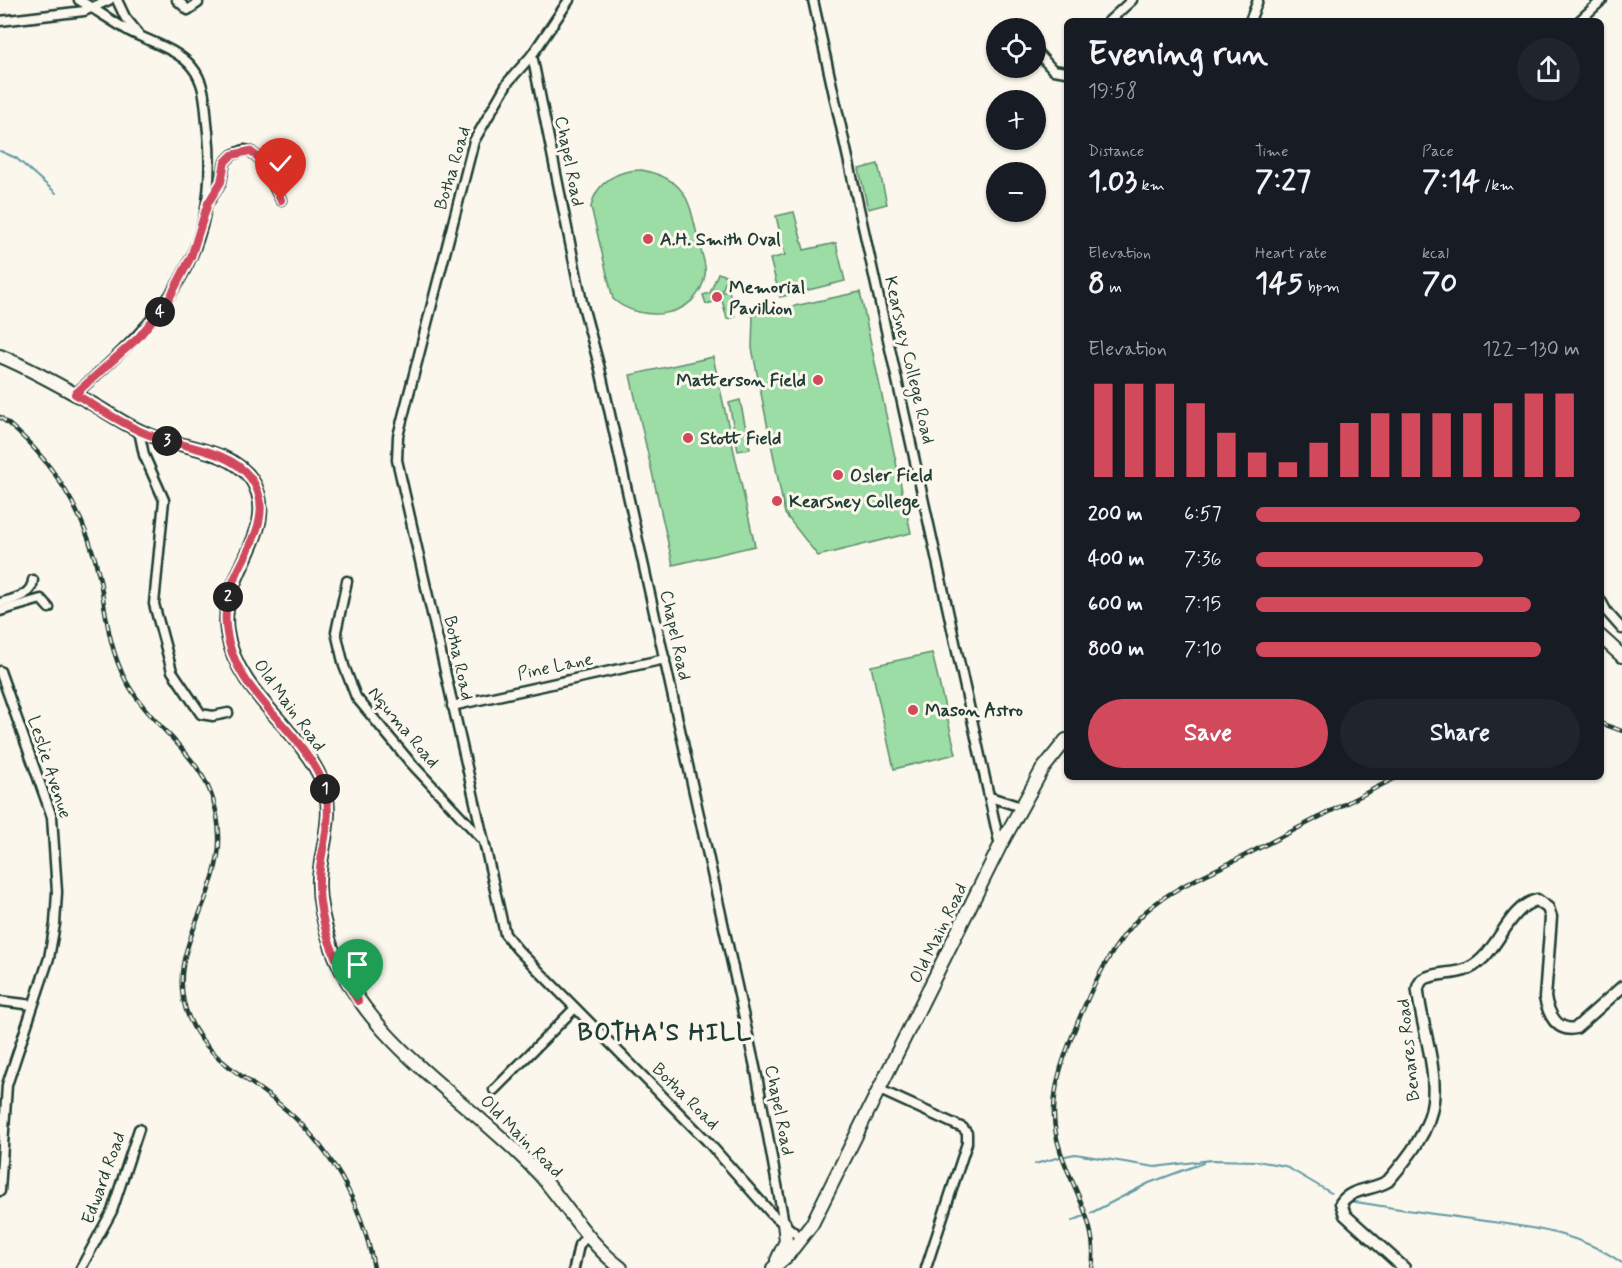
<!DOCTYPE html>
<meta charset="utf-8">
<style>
body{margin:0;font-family:Mynerve,sans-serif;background:#20242c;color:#f1f3f6;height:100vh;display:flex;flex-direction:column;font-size:22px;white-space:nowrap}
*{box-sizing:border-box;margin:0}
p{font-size:20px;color:#9ea1a6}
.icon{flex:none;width:33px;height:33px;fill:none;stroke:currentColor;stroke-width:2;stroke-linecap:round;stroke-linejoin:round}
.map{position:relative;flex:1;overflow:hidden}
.side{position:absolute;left:1064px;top:18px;width:540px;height:762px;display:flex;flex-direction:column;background:#171b24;border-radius:9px;box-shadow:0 2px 4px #0004}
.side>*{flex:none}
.tools{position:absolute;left:986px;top:18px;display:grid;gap:12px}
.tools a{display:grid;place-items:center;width:60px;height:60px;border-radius:50%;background:#171b24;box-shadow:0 2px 4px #0004;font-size:30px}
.pin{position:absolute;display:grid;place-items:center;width:51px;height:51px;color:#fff;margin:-62px -26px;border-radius:50% 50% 50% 0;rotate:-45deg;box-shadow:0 0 6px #0007}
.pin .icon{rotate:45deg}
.km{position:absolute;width:30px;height:30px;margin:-15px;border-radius:50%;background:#222;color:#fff;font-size:16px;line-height:30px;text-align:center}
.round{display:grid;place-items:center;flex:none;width:63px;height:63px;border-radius:32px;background:#20242c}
.head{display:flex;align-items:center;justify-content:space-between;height:102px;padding:0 24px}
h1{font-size:33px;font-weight:700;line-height:45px}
.metrics{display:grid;grid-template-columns:repeat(3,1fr);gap:9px;height:102px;padding:6px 24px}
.metrics div{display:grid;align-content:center}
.metrics b{font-size:30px;font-weight:700}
.metrics small{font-size:16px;font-weight:400}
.metrics p{font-size:16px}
.chart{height:168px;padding:12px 24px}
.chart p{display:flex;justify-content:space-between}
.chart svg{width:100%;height:108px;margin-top:6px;stroke:#d1495b;stroke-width:6}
.button{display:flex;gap:12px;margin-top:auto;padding:12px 24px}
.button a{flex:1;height:69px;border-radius:36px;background:#d1495b;color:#fff;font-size:24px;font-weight:700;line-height:69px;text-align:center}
.button a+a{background:#20242c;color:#f1f3f6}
ul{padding:0 24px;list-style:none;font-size:20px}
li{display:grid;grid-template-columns:96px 72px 1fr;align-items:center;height:45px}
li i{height:15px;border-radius:8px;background:#d1495b}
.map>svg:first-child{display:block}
.green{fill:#9cdca5;stroke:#5e8c6c;stroke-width:1.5}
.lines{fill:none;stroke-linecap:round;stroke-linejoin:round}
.stream{stroke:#6099a3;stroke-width:2}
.minor-casing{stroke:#1f3d34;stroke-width:13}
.tertiary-casing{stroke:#1f3d34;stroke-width:15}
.secondary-casing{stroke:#1f3d34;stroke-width:16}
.minor{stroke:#fbf7ec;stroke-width:8}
.tertiary{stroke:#fbf7ec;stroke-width:10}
.secondary{stroke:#fbf7ec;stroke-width:12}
.rail-casing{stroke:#1f3d34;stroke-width:4.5}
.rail{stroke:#fbf7ec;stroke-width:2;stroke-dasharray:7;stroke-linecap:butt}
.route-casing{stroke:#fff;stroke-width:12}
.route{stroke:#d1495b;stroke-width:8}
.poi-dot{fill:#d1495b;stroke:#fbf7ec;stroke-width:2}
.labels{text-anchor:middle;stroke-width:6;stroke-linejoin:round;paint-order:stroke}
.street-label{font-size:18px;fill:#1f3d34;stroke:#fbf7ec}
.poi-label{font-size:18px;font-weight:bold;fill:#1f3d34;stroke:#fbf7ec;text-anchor:start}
.district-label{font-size:24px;font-weight:bold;letter-spacing:1.5px;fill:#1f3d34;stroke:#fbf7ec}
</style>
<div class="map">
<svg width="1622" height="1268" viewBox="0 0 1622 1268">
<rect width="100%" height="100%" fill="#fbf7ec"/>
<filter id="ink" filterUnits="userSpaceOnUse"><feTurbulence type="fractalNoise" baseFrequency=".0167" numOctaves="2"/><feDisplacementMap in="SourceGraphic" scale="12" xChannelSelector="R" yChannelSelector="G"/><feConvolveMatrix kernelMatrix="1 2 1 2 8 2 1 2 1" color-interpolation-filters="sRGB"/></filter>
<g filter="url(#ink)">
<g class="green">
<polygon points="878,164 887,204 868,209 859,169"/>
<path d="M642 170C689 180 689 202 699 243 701 252 707 265 705 275 698 319 641 324 613 299L591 207C596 182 617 170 642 170Z"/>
<polygon points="794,212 804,250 836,243 845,281 780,297 770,259 785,255 776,216"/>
<polygon points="718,273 728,276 721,293 729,290 735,317 727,319 722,300 706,304 703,295 710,293"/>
<polygon points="860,292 911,533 818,556 785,514 752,348 753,315"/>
<polygon points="713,357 755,546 673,565 630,375"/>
<polygon points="740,400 750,449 738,451 729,403"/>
<polygon points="932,653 956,754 894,769 871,666"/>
</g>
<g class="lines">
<g class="stream">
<polyline points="0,151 16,158 56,193"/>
<polyline points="1065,1156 1075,1154 1155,1167 1211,1160 1257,1161 1285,1166 1331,1193"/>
<polyline points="1035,1164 1060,1157"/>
<path d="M1349 1201C1383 1206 1416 1212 1450 1216 1508 1225 1572 1227 1622 1263"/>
<polyline points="1091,1213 1149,1183 1203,1163"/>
<polyline points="1072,1221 1084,1216"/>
</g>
<defs>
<g id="minor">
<polyline points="117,0 125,17 138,33"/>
<polyline points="177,0 188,10 198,3"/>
<polyline points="569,0 532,55 508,82 474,141 398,436 397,460 505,934 518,950 707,1141 771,1213 802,1239"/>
<polyline points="813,0 1000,846"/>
<polyline points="0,21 84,11 109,0"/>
<polyline points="1109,21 1132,0"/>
<polyline points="1250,21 1258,0"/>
<polyline points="1579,21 1602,0"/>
<polyline points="1035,50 1053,70 1066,72"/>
<polyline points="532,55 582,302 600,369 757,1076 784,1223"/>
<polyline points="210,200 221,182 225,162 232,155 244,150 250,151 260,159 281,200"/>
<path d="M75 394C163 317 220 257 208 132 205 110 207 85 192 67 179 50 148 41 129 31 112 21 96 10 79 0"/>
<polyline points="139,431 144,455 164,500 154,604 172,671 201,714 213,716 228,713"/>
<polyline points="347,581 336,632 344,666 356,697 410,762 483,840"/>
<polyline points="1600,599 1607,612 1622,629"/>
<path d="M0 603C13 599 32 596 33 580"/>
<polyline points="0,611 41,599 49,608"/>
<polyline points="0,671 52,817 57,892 55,924 49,958 7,1085 0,1191"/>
<polyline points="452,706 665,659"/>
<polyline points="990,797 1021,807"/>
<polyline points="0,1001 33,1005"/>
<polyline points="494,1090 575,1008"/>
<polyline points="880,1090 963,1128 967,1133 967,1143 926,1268"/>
<polyline points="81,1268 112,1211 139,1129"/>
<polyline points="574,1268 579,1245 588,1235"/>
</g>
<path id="tertiary" d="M1404 1268 1345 1215 1341 1203C1351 1188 1374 1190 1388 1181 1407 1159 1430 1131 1433 1101 1437 1065 1422 1028 1418 992 1417 987 1419 984 1422 980 1443 968 1461 980 1483 958 1500 942 1512 906 1537 900L1548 908 1551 917 1545 998C1549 1015 1557 1032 1576 1028L1622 987"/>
<g id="secondary">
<path d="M0 356C34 370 66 389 98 407 118 419 136 431 158 438 188 448 233 451 252 480 283 530 218 575 227 632 237 694 299 727 322 781 336 813 321 846 319 879 318 900 323 919 329 939 359 1040 471 1100 540 1175 567 1206 588 1243 621 1268"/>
<polyline points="1600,636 1622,656"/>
<polyline points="777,1260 786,1241 784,1223"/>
<polyline points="773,1268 787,1256 812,1224 1000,846 1042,770 1066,740"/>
</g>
</defs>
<use href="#minor" class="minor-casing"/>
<use href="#tertiary" class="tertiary-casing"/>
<use href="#secondary" class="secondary-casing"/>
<use href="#minor" class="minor"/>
<use href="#tertiary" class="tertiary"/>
<use href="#secondary" class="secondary"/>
<defs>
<g id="rail">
<path d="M0 417C52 457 87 515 100 580 106 614 109 649 126 681 159 740 216 757 219 835 222 900 161 952 189 1018 205 1057 247 1078 278 1103 330 1145 362 1203 374 1268"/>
<polyline points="1600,723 1622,731"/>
<path d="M1092 1268C1101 1213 1055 1170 1054 1116 1053 1084 1065 1053 1077 1024 1093 984 1113 942 1145 912 1172 888 1208 874 1240 858 1292 831 1345 804 1397 777"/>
</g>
</defs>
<use href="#rail" class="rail-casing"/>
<use href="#rail" class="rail"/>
</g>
</g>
<g class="lines" filter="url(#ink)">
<defs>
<path id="route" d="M281 200 268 171 260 159 250 151 232 155 225 162 221 182 208 203 191 257 168 301 138 338 75 394C97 407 119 422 142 432 175 447 226 447 250 477 278 514 244 552 231 587 226 599 225 614 226 627 232 693 301 727 323 783 335 814 321 846 319 878 317 922 336 964 358 1001"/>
</defs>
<use href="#route" class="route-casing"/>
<use href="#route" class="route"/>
</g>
<g class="poi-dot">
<circle cx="648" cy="239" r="6"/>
<circle cx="717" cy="297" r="6"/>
<circle cx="818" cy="380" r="6"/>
<circle cx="688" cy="438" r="6"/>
<circle cx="838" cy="475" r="6"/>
<circle cx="777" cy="501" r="6"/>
<circle cx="913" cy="710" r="6"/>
</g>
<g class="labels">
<g class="street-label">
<text transform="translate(570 161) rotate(79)" y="6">Chapel Road</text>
<text transform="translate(452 168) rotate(-73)" y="6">Botha Road</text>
<text transform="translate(910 360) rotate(77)" y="6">Kearsney College Road</text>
<text transform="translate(676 635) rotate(78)" y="6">Chapel Road</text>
<text transform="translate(459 658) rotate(78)" y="6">Botha Road</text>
<text transform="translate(555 666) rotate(-12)" y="6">Pine Lane</text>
<text transform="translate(290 705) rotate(54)" y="6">Old Main Road</text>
<text transform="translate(404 727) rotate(50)" y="6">Nquma Road</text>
<text transform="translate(50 767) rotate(72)" y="6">Leslie Avenue</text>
<text transform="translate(938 933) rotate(-64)" y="6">Old Main Road</text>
<text transform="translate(1408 1050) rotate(-96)" y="6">Benares Road</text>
<text transform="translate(686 1096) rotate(45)" y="6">Botha Road</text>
<text transform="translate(780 1110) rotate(79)" y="6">Chapel Road</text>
<text transform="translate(522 1136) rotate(45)" y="6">Old Main Road</text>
<text transform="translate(103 1178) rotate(-70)" y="6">Edward Road</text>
</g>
<g class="poi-label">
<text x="660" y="245">A.H. Smith Oval</text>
<text x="729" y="293">Memorial<tspan x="729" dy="21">Pavillion</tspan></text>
<text x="806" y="386" text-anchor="end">Matterson Field</text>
<text x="700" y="444">Stott Field</text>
<text x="850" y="481">Osler Field</text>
<text x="789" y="507">Kearsney College</text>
<text x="925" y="716">Mason Astro</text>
</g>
<g class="district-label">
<text x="665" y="1040">BOTHA'S HILL</text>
</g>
</g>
</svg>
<div class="tools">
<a><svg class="icon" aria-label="locate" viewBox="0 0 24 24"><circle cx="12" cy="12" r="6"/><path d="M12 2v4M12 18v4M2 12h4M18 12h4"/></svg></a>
<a>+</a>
<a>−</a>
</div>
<div class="pin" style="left:358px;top:1001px;background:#1e9e55"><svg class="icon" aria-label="arrive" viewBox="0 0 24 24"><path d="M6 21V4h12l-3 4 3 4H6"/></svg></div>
<div class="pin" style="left:281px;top:200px;background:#d93025"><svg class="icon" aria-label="check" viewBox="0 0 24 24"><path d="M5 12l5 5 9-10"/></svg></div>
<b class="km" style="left:325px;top:789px">1</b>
<b class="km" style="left:228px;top:597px">2</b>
<b class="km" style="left:167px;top:441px">3</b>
<b class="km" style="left:160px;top:312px">4</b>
<section class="side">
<div class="head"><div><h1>Evening run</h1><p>19:58</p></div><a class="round"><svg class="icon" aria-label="share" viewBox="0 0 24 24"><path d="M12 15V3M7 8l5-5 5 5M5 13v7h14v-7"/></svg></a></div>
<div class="metrics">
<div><p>Distance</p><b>1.03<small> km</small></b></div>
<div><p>Time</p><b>7:27</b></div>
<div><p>Pace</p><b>7:14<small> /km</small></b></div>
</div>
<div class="metrics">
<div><p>Elevation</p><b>8<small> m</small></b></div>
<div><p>Heart rate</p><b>145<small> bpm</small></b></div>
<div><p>kcal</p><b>70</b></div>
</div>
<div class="chart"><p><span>Elevation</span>122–130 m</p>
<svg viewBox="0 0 160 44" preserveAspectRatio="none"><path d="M5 44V6M15 44V6M25 44V6M35 44V14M45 44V26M55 44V34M65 44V38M75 44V30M85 44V22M95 44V18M105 44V18M115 44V18M125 44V18M135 44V14M145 44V10M155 44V10"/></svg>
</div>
<ul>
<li><b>200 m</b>6:57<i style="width:100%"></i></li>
<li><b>400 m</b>7:36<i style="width:70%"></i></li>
<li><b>600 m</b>7:15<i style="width:85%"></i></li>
<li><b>800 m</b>7:10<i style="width:88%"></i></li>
</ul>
<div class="button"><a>Save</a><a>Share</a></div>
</section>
</div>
